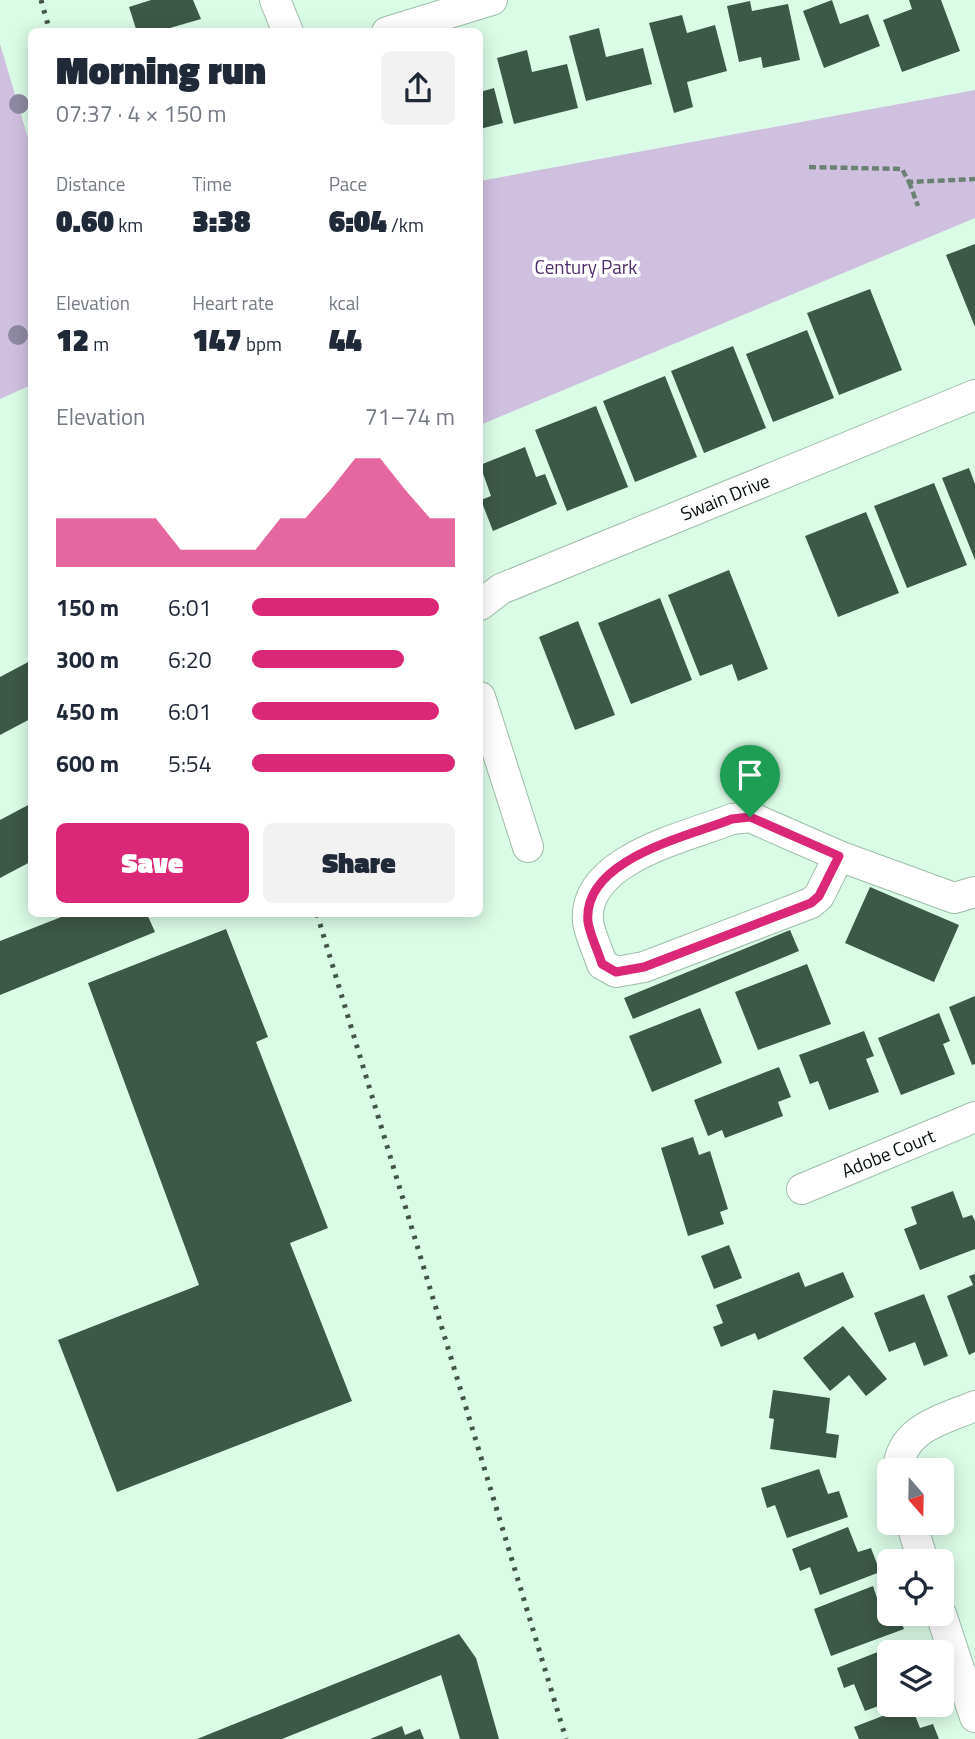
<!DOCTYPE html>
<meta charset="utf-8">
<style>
body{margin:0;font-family:"Titillium Web",sans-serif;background:#f2f2f3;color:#1f2937;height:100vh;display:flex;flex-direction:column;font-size:26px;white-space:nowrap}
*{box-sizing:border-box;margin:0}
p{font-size:23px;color:#747a83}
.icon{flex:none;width:38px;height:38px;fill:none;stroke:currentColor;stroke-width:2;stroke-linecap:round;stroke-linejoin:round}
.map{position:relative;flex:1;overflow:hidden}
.sheet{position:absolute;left:28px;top:28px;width:455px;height:889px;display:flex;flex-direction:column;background:#fff;border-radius:10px;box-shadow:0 4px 18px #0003}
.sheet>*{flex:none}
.needle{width:46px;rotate:160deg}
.tools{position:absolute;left:877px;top:1458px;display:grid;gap:14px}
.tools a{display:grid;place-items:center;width:77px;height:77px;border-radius:10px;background:#fff;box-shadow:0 4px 18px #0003;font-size:35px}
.pin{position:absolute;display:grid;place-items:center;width:60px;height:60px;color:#fff;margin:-72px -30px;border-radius:50% 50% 50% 0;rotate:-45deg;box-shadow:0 0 7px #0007}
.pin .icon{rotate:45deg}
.round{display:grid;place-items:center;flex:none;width:74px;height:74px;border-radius:10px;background:#f2f2f3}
.overview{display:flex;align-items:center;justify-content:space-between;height:119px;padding:0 28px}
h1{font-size:38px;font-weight:800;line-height:52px}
.figures{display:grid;grid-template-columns:repeat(3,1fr);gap:10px;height:119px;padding:7px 28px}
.figures div{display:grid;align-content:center}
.figures b{font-size:30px;font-weight:800}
.figures small{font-size:19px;font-weight:400}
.figures p{font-size:19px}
.chart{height:196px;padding:14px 28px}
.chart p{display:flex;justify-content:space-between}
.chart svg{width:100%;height:126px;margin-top:7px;fill:#db2777;opacity:.7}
.primary-button{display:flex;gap:14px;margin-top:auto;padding:14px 28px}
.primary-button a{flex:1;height:80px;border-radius:10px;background:#db2777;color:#fff;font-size:28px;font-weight:800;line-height:80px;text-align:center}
.primary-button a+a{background:#f2f2f3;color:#1f2937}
ul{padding:0 28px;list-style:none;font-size:23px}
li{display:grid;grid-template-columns:112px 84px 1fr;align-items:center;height:52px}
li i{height:18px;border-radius:9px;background:#db2777}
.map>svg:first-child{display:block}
.green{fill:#d0c0e0}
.building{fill:#3c5847}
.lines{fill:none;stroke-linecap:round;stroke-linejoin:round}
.street-casing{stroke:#9ebda9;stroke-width:32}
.path{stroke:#6b8173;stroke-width:4.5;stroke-dasharray:7 3.5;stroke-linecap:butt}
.street{stroke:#fff;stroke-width:30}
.rail{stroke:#435449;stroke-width:5;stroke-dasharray:3.5 7;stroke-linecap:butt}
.tree{fill:#8e8aa3}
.route-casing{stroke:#fff;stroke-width:14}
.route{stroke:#db2777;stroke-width:9}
.labels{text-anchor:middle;stroke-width:7;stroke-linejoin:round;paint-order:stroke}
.park-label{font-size:19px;fill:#4f2d6c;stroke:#fefefe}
.street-label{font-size:19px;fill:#06110a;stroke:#fefefe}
</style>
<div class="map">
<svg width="975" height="1739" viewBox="0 0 975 1739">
<rect width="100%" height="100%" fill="#dafbe6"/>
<g class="green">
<polygon points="0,44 31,148 31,385 0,399"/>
<polygon points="975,90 975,218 480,425 480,181"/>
</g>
<g class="building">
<polygon points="151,0 193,0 201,19 156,32 137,32 129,7"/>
<polygon points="832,0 840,24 868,14 880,46 824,68 803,11"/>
<polygon points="909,0 941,0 960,51 902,72 883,20 912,9"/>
<polygon points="750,1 752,11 788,4 800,60 763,68 761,57 739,62 727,6"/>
<polygon points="682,15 687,33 715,25 727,71 687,82 693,107 674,113 649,23"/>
<polygon points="599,28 606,57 643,48 652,84 586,101 569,36"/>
<polygon points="527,50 532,72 567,64 578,108 514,124 497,58"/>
<polygon points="494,88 503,123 480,129 480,92"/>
<polygon points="975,244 975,327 946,255"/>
<polygon points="870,289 902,370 839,395 807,313"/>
<polygon points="807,330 834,398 773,422 746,354"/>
<polygon points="733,346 766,428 704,453 671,371"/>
<polygon points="665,376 697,457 635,482 603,401"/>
<polygon points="596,406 628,487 567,511 535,430"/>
<polygon points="525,447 536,477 545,474 557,504 493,531 481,500 491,496 480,465"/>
<polygon points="969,468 975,484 975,560 942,478"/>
<polygon points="934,483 967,565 907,588 874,506"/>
<polygon points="866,512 899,593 838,617 805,536"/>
<polygon points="729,570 768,669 738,681 732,664 700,676 668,595"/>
<polygon points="660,598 692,680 631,704 598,623"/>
<polygon points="578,621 615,715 575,730 539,637"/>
<polygon points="32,660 32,718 0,735 0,677"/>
<polygon points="32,803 32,861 0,878 0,820"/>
<polygon points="870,887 959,925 934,982 845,943"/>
<polygon points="69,914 147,914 155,932 0,995 0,941"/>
<polygon points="226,929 268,1037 256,1042 328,1228 290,1243 352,1401 117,1492 58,1340 199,1285 88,983"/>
<polygon points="790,930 799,951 633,1019 624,998"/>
<polygon points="807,964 831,1024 758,1050 735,992"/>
<polygon points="975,996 975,1064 972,1065 949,1007"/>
<polygon points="700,1008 722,1063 652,1092 629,1036"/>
<polygon points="939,1013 950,1041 943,1044 955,1074 901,1095 878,1038"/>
<polygon points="864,1031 874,1056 866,1059 879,1092 829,1110 818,1081 810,1084 799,1055"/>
<polygon points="779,1067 791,1097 778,1102 783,1116 725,1138 722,1130 708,1136 694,1100"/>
<polygon points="693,1137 699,1155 710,1151 728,1209 720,1212 724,1224 688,1236 661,1148"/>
<polygon points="953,1191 963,1218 972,1215 975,1221 975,1249 920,1270 904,1229 917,1224 911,1207"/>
<polygon points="729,1245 742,1278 714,1289 701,1256"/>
<polygon points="799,1272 805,1287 843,1272 854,1297 758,1340 755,1333 721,1347 713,1327 723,1323 716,1305"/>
<polygon points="975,1274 975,1352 969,1355 947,1296 973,1285 969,1276"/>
<polygon points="924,1294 948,1356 924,1366 915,1342 889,1352 874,1313"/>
<polygon points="843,1326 887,1379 866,1396 849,1375 830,1391 803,1358"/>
<polygon points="773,1390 830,1398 826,1433 839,1435 836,1458 770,1449 774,1419 769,1418"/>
<polygon points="819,1469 828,1494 839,1491 848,1517 787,1538 775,1505 767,1508 761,1488"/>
<polygon points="848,1527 858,1552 871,1548 880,1572 820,1595 810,1567 800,1571 792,1549"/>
<polygon points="873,1586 881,1610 889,1607 889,1614 898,1614 904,1629 831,1656 814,1609"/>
<polygon points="459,1634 476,1658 499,1739 460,1739 441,1675 282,1739 197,1739"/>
<polygon points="893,1646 895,1652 889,1652 889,1702 865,1711 854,1684 844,1688 837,1668"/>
<polygon points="911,1705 920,1728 933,1724 939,1739 859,1739 854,1727"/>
<polygon points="402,1726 405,1735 420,1729 424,1739 370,1739"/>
</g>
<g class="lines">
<defs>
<g id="street">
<polyline points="275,0 288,32"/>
<polyline points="387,32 492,0"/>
<polyline points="480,605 501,589 975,395"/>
<polyline points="480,697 528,847"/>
<path d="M750 817 839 856 819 896 811 903 644 967 616 972 602 964C598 951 590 935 588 922 582 859 687 837 732 819Z"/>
<polyline points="839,856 954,898 975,892"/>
<polyline points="802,1189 975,1117"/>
<path d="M898 1470C901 1428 942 1420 975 1406"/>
<polyline points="911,1522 923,1561"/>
<polyline points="941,1614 975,1717"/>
</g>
</defs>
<use href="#street" class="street-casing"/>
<g class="path">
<polyline points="809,167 902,169 909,182 975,179"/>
<polyline points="909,182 918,206"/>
</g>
<use href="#street" class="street"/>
<g class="rail">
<polyline points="41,0 50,32"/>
<polyline points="317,914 566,1739"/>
</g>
</g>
<g class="tree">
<circle cx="19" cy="104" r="10"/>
<circle cx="18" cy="335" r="10"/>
</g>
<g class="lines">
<defs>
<path id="route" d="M750 817 839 856 819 896 811 903 644 967 616 972 602 964C598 951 590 935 588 922 582 859 687 837 732 819Z"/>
</defs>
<use href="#route" class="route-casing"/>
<use href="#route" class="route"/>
</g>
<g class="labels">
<g class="park-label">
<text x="586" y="274">Century Park</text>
</g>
<g class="street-label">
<text transform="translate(725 497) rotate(-22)" y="7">Swain Drive</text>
<text transform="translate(888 1153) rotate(-22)" y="7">Adobe Court</text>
</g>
</g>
</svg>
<div class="tools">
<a><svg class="needle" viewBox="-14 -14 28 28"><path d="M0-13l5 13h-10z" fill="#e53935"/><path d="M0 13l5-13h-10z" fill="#747a83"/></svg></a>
<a><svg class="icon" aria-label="locate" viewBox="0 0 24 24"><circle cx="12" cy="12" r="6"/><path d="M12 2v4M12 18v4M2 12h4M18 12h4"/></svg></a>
<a><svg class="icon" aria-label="layers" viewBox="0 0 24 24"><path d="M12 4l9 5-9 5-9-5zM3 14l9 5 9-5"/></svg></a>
</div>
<div class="pin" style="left:750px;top:817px;background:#1e9e55"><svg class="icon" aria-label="arrive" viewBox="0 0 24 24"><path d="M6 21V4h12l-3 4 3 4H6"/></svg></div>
<section class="sheet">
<div class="overview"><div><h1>Morning run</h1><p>07:37 · 4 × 150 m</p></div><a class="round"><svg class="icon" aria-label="share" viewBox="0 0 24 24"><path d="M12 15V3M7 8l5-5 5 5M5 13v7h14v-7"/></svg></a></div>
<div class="figures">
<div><p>Distance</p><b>0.60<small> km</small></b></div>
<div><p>Time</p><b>3:38</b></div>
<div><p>Pace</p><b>6:04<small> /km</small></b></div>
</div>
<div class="figures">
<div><p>Elevation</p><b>12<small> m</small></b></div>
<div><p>Heart rate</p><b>147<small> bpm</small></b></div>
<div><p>kcal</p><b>44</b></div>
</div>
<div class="chart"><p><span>Elevation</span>71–74 m</p>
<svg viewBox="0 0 160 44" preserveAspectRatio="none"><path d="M0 44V27L10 27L20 27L30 27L40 27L50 38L60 38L70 38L80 38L90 27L100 27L110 17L120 6L130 6L140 17L150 27L160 27V44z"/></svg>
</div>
<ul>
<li><b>150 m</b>6:01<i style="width:92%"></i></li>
<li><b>300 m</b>6:20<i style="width:75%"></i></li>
<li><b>450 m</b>6:01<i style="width:92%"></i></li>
<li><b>600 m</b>5:54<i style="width:100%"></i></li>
</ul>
<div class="primary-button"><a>Save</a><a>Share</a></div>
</section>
</div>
